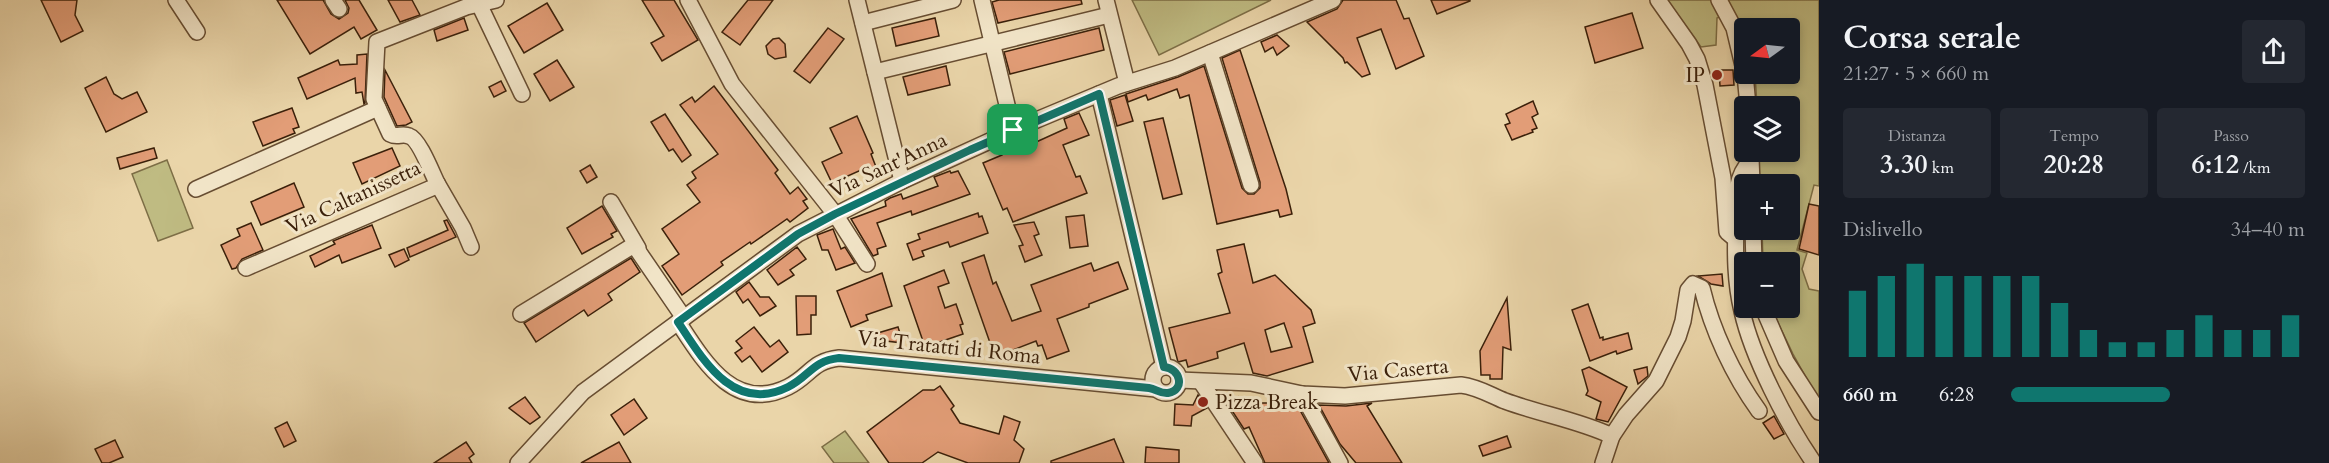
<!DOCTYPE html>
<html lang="it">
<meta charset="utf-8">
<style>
body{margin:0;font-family:Cardo,serif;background:#242831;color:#f1f3f6;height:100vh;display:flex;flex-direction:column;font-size:22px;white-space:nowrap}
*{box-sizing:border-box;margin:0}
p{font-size:20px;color:#9ea1a6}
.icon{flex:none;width:33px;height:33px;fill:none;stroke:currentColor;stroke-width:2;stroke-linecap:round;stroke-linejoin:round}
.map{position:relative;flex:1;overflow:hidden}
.sheet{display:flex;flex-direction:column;background:#171b24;width:510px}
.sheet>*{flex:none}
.needle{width:39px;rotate:255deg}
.tools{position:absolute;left:1734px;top:18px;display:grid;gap:12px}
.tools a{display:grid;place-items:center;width:66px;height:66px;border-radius:6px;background:#171b24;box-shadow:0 3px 9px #0003;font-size:30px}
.pin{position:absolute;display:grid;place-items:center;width:51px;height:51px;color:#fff;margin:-26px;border-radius:12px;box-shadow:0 3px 9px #0006}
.round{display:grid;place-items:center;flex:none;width:63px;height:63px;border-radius:6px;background:#242831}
.summary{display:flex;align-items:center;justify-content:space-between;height:102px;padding:0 24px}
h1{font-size:33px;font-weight:600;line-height:45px}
.figures{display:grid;grid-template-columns:repeat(3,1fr);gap:9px;height:102px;padding:6px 24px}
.figures div{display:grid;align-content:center;border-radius:6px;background:#242831;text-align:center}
.figures b{font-size:26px;font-weight:600}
.figures small{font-size:16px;font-weight:400}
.figures p{font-size:16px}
.chart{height:168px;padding:12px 24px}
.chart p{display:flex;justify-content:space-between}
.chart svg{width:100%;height:108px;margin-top:6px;stroke:#0f766e;stroke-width:6}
ul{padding:0 24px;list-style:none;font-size:20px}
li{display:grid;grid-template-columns:96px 72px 1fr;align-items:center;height:45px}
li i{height:15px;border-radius:8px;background:#0f766e}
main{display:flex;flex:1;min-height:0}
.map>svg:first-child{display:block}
.green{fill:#bfbb82;stroke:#7d6e46;stroke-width:1.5}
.building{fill:#e29d77;stroke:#3b200a;stroke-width:1.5;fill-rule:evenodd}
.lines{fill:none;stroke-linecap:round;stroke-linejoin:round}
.minor-casing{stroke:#674d32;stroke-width:18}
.minor{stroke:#f1e4c7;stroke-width:15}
.route-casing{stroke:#fff;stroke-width:12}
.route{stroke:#0f766e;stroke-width:8}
.poi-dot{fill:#8f2418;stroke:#f1e4c7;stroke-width:2}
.labels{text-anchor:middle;stroke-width:6;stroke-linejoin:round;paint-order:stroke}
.poi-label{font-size:21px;fill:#3b200a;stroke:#f1e4c7;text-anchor:end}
.street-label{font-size:21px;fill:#3b200a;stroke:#f1e4c7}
</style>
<main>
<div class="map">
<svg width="1819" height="463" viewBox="0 0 1819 463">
<rect width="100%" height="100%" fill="#ead5a9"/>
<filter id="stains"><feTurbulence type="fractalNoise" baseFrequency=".00333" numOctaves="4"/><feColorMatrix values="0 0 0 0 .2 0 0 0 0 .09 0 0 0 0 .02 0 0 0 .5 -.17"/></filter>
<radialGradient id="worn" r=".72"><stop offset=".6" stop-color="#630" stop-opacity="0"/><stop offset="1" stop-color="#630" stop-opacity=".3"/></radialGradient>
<g class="green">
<polygon points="1132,0 1271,0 1159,55"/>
<polygon points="1667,0 1714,0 1722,16 1717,18 1716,45 1701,47"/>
<polygon points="1728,0 1819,0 1819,186 1814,185 1797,250 1807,253 1802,269 1809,289 1819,291 1819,401 1793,354 1771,308 1790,308 1790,262 1763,262 1762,230 1790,230 1790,184 1760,184 1758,152 1790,152 1790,106 1757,106 1755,74 1790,74 1790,28 1744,28 1744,35"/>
<polygon points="167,160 193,228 158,241 132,174"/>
<polygon points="845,431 869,463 834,463 822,447"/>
</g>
<g class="building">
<polygon points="41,0 77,0 75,15 83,31 61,42"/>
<polygon points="277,0 323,0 331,14 339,19 348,13 349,8 345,0 359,0 377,30 361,39 354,27 310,54"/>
<polygon points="388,0 412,0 420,15 400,22"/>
<polygon points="642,0 674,0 698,40 662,61 651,43 664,36"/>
<polygon points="748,0 773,0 740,45 722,32"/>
<polygon points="999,0 1081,0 1082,4 998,23 992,2"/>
<polygon points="1343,0 1396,0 1404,19 1409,18 1424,56 1396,69 1381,29 1357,38 1370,74 1362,77 1347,62 1345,63 1343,58 1307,22 1337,9"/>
<polygon points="1431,0 1470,0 1470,1 1437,14"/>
<polygon points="547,3 563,30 524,53 508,26"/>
<polygon points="1632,13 1643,48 1595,63 1585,27"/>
<polygon points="464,18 468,30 437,41 434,30"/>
<polygon points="935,18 939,36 896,46 892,28"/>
<polygon points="828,28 844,39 810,83 794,71"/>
<polygon points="1099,28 1104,50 1010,74 1004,52"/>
<polygon points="1277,35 1289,46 1277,55 1273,47 1265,52 1261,42"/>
<polygon points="779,38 785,44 786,57 775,59 768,54 766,46 773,39"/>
<polygon points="1240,50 1286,189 1292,214 1280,217 1278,210 1217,224 1189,95 1180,98 1177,89 1148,100 1146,95 1128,102 1126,94 1178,77 1204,66 1242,188 1248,194 1254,194 1260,188 1260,182 1222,58"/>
<polygon points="367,54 365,103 364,104 362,92 356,93 355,78 307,99 298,78 338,60 340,65 357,64 357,55"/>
<polygon points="557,60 574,87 550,101 534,74"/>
<polygon points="946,66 950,85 908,95 903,77"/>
<polygon points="385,70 412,122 406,125 397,126 384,97"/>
<polygon points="1719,70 1733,70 1734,85 1720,86"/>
<polygon points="106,77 114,94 122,99 137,92 147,112 106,132 85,88"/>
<polygon points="501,81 506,91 494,97 489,87"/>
<polygon points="714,86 778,170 775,173 790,194 798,187 807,199 803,201 808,208 790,222 787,219 751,244 750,242 721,262 723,265 682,295 662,266 679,254 662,229 700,202 687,185 696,178 692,172 718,154 680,105 692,97 695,102"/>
<polygon points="1125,95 1133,121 1117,126 1110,100"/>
<polygon points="1533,101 1538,114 1532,117 1537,128 1532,130 1533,132 1512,140 1505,125 1510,123 1506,114"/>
<polygon points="292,108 299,127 293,129 295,133 263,146 253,122"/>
<polygon points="1079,113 1089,135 1063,145 1076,177 1080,176 1087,193 1013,222 1007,208 1003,210 983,163 1002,155 1001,151 1031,138 1034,143 1067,128 1064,119"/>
<polygon points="665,114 691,155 682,162 673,149 669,151 651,122"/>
<polygon points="857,116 873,153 871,154 876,167 862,174 861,170 832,183 822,162 842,153 830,128"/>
<polygon points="1163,118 1182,194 1163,199 1144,122"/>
<polygon points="154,148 157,158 120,169 117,158"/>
<polygon points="392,148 400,166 362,184 353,163"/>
<polygon points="590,165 597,177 587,183 580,171"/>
<polygon points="950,171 951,173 958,171 970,194 912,215 911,211 877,223 886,246 877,249 878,254 873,256 851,219 886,206 885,201 890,198 901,194 903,199 938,186 934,177"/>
<polygon points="294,183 304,207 261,225 251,202"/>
<polygon points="1809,204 1819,206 1819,255 1799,249"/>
<polygon points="602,206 617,231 611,234 613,237 582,254 567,228"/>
<polygon points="978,213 979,217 982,216 988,233 950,247 948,242 922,251 924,256 913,260 907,244 920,239 918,234"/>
<polygon points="1084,215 1088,246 1070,248 1066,217"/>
<polygon points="447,220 456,237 410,257 407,248 448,230 444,221"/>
<polygon points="1034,222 1039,234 1034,236 1042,255 1025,262 1019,246 1023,245 1014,225"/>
<polygon points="251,223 263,250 242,259 236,268 232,269 221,245 240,236 237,229"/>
<polygon points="372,225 381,248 342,263 339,255 315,267 310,256 335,244 333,241"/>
<polygon points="833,229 841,249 845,247 855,263 836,270 828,250 822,250 817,235"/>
<path d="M1244 244 1253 283 1275 275 1311 310 1315 323 1303 327 1313 362 1267 376 1253 373 1244 343 1217 352 1218 358 1188 367 1186 360 1178 362 1169 328 1230 313 1218 274 1222 272 1217 250ZM1284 323 1292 347 1271 352 1265 330Z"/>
<polygon points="797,247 806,259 790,270 794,275 778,285 767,270"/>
<polygon points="404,249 409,260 395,267 389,255"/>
<polygon points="984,255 993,284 996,282 1012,321 1041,311 1031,285 1091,263 1094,271 1118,262 1128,289 1089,304 1089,307 1057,319 1069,351 1047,359 1042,345 1038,346 1036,341 995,357 962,263"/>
<polygon points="631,258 640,272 608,294 612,300 588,316 584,310 536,342 524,323"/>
<polygon points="944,270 949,283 938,287 945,308 956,304 963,324 960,325 963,334 925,347 904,286"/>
<polygon points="882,273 892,306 866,315 868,320 851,327 837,291"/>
<polygon points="1722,274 1723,286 1711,284 1698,276"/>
<polygon points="749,282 760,297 769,297 776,306 760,316 748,299 743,303 736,292"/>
<polygon points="796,296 816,296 816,315 811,315 811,334 797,335"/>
<polygon points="1507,298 1511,350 1503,347 1502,379 1490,379 1490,375 1481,375 1480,351"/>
<polygon points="1588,304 1600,338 1603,337 1603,340 1628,333 1632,349 1617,354 1616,351 1590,361 1572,310"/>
<polygon points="754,327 770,347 779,340 788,352 762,372 750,356 742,362 735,353 742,348 736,341"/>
<polygon points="898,327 903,343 861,338"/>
<polygon points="1589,367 1627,387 1608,422 1596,419 1601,402 1586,395 1588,391 1582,370"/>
<polygon points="1647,367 1648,376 1638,384 1634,370"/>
<polygon points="940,386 954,406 951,409 960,423 999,434 1004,416 1020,422 1014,440 1024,449 1019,463 968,463 938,452 922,463 889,463 867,432 923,390 934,390"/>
<polygon points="1198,395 1207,408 1192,416 1191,426 1174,425 1175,404 1193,405"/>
<polygon points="525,397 540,417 530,424 509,408"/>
<polygon points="1238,397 1239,404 1249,404 1251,408 1261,403 1296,403 1329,463 1265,463 1249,427 1244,429 1227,403"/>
<polygon points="634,399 647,418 624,435 611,415"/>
<polygon points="1372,403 1367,406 1402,463 1356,463 1340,444 1319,405 1346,406"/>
<polygon points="1774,416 1784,434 1774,439 1763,423"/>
<polygon points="287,422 296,441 284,447 275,428"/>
<polygon points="1507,436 1511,447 1483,456 1479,446"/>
<polygon points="1114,439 1124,463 1051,463 1051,461"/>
<polygon points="115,440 123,457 109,463 102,463 95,449"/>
<polygon points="466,442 474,454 469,458 472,463 434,463"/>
<polygon points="619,442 631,463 581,463"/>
<polygon points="1146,447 1179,450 1179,463 1145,463"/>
</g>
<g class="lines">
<defs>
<g id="minor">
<polyline points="176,0 197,32"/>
<polyline points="333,0 339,9"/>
<polyline points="688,0 732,84 835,214 867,264"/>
<polyline points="857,0 902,181"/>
<polyline points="982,0 1013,130"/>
<polyline points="1106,0 1127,83"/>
<polyline points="1658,0 1689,44 1697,59 1705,85 1723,178 1727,232 1733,237"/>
<polyline points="1719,0 1734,28 1744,70"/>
<polyline points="479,4 522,94"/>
<polyline points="863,23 953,0"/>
<polyline points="1210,53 1251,185"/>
<polyline points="875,72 1109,15"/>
<polyline points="1745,74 1748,106"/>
<polyline points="1099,94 1164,367"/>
<polyline points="1751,158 1752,184"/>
<path d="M1751 160C1734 178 1736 200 1736 224 1735 253 1735 282 1742 311 1752 357 1787 424 1814 463"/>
<polyline points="437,183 463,228 471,247"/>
<polyline points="196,189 378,108"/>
<polyline points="611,202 638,248"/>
<polyline points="1753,230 1754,262"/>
<path d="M246 268 434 187 437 183C432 173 419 139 409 136 402 133 397 138 390 134L374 99 377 42 466 7 496 0"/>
<polyline points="1763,308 1786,361 1819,412"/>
<polyline points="521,314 634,245 684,318"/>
<path d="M678 322C703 360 734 414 788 387 810 376 812 361 839 358L1156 389"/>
<circle cx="1166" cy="380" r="13"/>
<path d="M1179 380 1251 383 1302 394 1345 396 1461 385C1478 387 1490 395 1505 401 1540 414 1578 420 1612 436"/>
<polyline points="1201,382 1255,463"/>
<polyline points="1302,394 1340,463"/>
<polyline points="518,463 583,392 798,234 902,181 1027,124 1118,86 1175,68 1333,0"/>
<path d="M1603 463 1612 436 1626 415 1656 381 1678 337 1683 321 1688 290 1693 284 1702 288C1712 330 1733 375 1759 411"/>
</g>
</defs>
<use href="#minor" class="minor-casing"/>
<use href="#minor" class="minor"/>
</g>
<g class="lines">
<defs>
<path id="route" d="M1099 94 1164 367C1180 368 1186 390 1168 393 1161 394 1156 389 1149 388L839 358C812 361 810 376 788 387 734 414 703 360 678 322L798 234 835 214 970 150Z"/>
</defs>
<use href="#route" class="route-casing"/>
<use href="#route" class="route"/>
</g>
<g class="poi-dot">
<circle cx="1717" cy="75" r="6"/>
<circle cx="1203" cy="402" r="6"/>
</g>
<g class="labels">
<g class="poi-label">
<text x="1705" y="82">IP</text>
<text x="1215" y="409" text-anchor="start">Pizza Break</text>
</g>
<g class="street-label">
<text transform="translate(888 165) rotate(-25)" y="7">Via Sant'Anna</text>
<text transform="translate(353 197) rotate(-25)" y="7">Via Caltanissetta</text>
<text transform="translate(949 347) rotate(6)" y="7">Via Tratatti di Roma</text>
<text transform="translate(1398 370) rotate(-5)" y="7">Via Caserta</text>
</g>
</g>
<rect width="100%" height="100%" filter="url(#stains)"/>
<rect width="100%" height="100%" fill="url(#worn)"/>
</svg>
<div class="tools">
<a><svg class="needle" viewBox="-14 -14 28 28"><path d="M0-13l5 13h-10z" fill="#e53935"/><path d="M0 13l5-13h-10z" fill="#9ea1a6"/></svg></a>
<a><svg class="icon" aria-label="layers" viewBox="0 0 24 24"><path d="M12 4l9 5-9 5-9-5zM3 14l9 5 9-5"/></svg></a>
<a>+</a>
<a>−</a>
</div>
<div class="pin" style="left:1013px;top:130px;background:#1e9e55"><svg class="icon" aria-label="arrive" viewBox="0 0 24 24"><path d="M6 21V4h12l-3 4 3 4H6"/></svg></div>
</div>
<section class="sheet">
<div class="summary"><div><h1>Corsa serale</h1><p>21:27 · 5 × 660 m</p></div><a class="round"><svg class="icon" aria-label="share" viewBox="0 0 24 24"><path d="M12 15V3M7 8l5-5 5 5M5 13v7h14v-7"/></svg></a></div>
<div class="figures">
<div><p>Distanza</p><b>3.30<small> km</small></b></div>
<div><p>Tempo</p><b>20:28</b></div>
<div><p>Passo</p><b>6:12<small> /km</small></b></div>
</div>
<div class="chart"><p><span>Dislivello</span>34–40 m</p>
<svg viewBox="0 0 160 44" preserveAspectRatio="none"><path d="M5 44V17M15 44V11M25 44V6M35 44V11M45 44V11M55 44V11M65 44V11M75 44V22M85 44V33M95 44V38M105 44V38M115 44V33M125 44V27M135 44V33M145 44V33M155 44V27"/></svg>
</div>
<ul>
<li><b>660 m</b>6:28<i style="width:54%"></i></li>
</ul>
</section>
</main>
